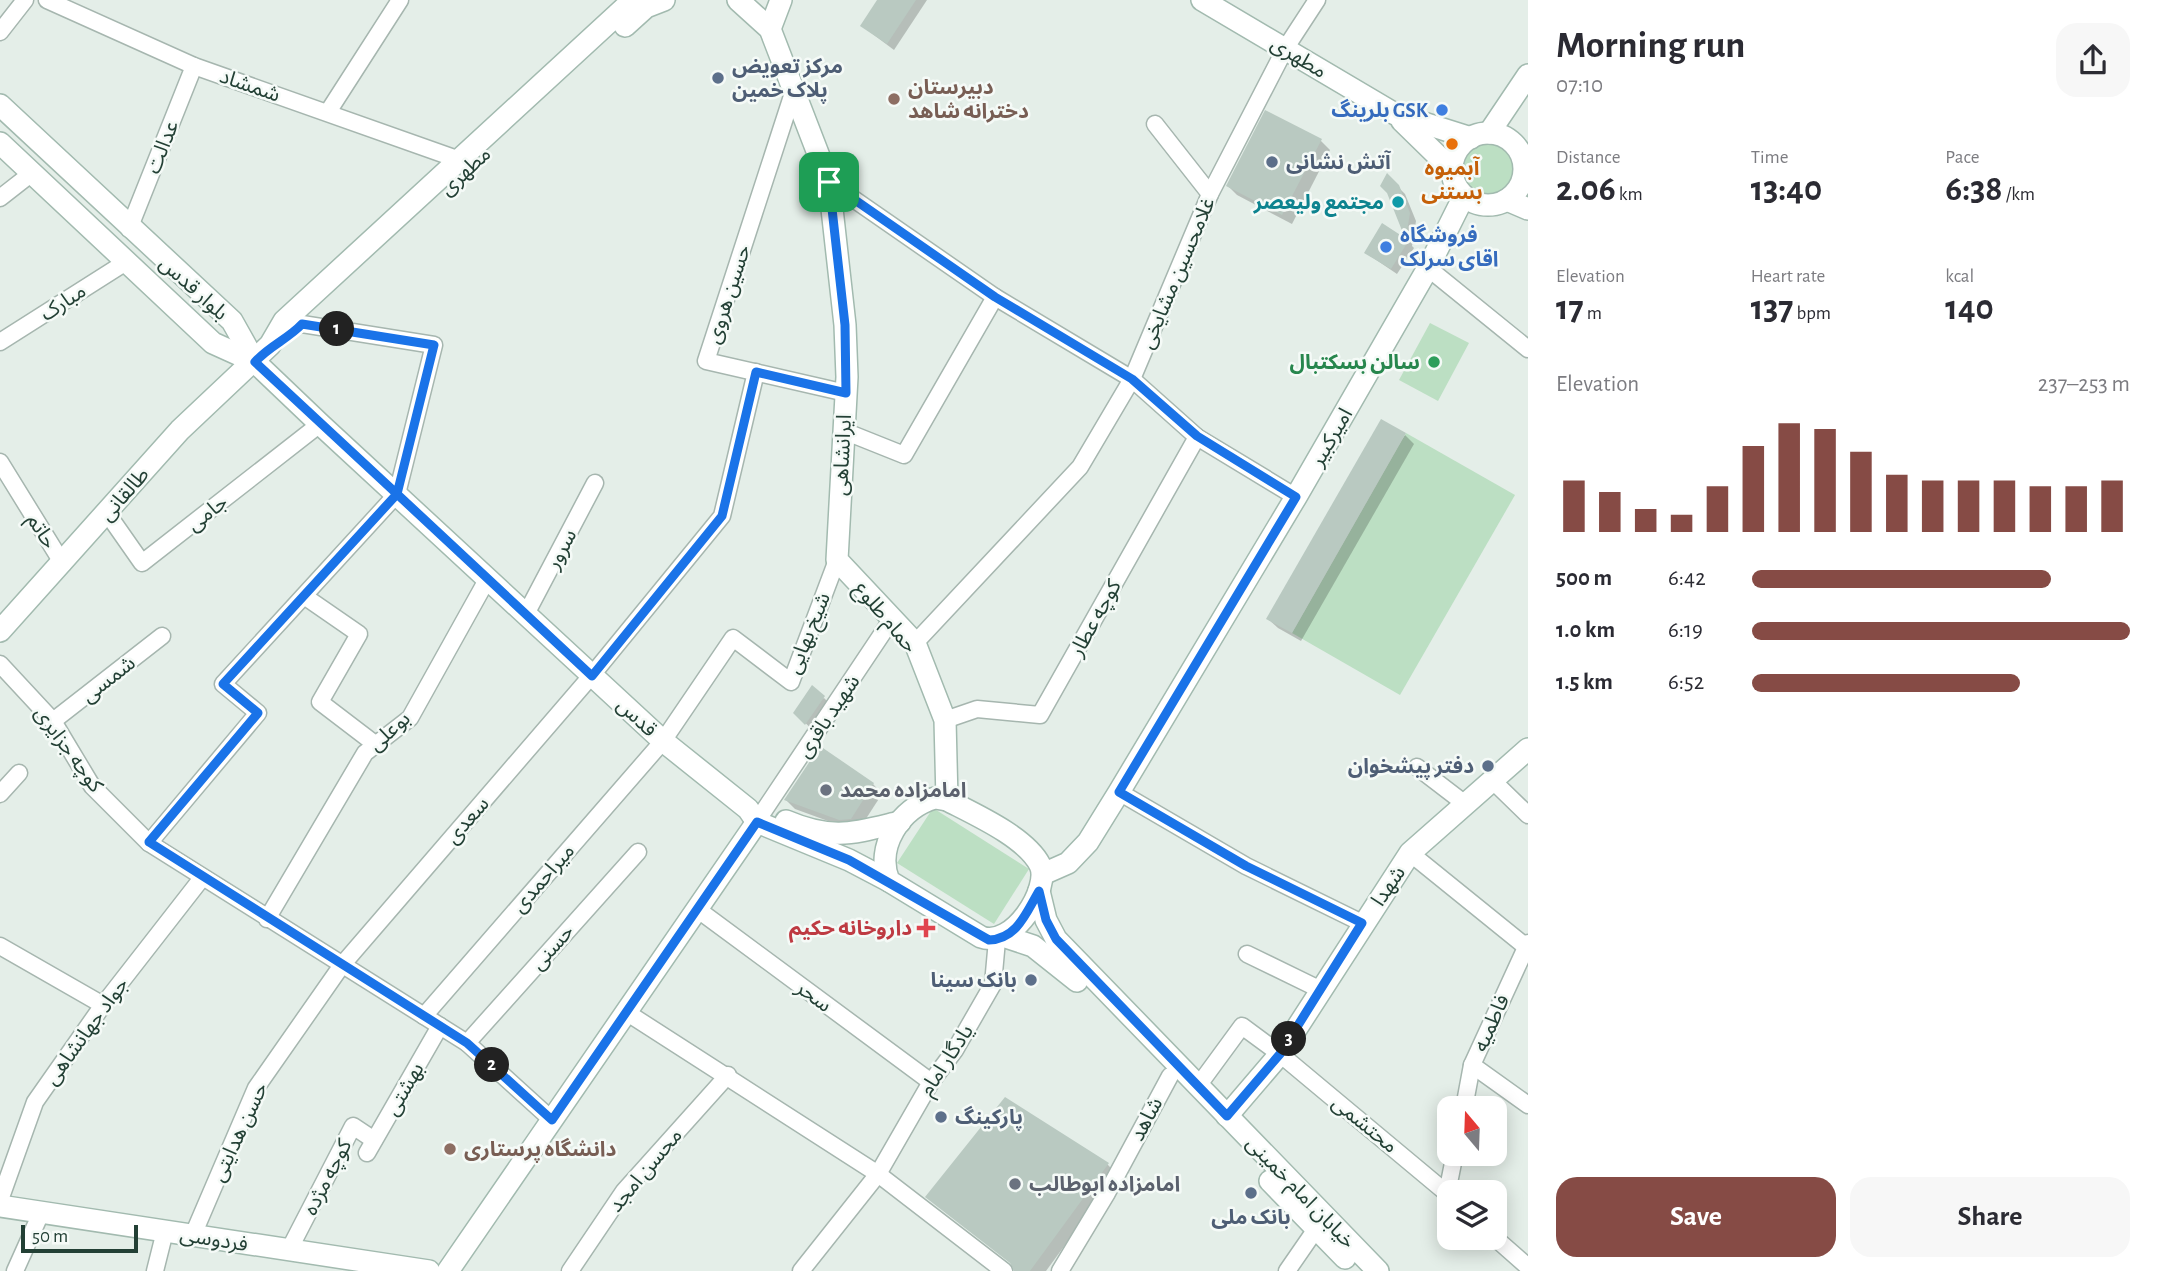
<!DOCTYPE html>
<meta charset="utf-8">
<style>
body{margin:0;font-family:"Alegreya Sans","Noto Sans Arabic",sans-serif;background:#f7f7f7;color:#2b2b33;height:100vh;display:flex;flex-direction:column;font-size:26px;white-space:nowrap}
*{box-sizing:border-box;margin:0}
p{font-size:23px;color:#7c7c81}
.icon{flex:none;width:38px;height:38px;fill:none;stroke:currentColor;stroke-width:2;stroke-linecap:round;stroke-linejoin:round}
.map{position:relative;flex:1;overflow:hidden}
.panel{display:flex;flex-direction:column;background:#fff;width:630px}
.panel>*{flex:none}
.needle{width:46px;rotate:341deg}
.fabs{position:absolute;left:1437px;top:1096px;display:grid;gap:14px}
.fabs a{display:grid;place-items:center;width:70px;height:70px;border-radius:14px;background:#fff;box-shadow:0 4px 18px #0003;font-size:35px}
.scale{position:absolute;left:21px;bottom:18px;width:117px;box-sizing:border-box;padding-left:7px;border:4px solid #234035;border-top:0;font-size:19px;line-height:24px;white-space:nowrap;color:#234035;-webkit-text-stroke:5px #f5faf7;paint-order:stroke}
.pin{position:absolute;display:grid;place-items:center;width:60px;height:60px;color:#fff;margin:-30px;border-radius:14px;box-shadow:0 4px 10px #0006}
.km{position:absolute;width:35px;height:35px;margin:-18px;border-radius:50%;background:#222;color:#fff;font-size:19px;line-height:35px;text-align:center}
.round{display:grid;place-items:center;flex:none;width:74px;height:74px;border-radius:21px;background:#f7f7f7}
.head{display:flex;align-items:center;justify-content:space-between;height:119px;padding:0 28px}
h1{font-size:38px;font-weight:700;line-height:52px}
.figures{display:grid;grid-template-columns:repeat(3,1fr);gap:10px;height:119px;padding:7px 28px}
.figures div{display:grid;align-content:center}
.figures b{font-size:35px;font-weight:700}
.figures small{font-size:19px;font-weight:400}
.figures p{font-size:19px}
.chart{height:196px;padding:14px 28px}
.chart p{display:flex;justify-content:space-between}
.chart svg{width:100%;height:126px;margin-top:7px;stroke:#864b45;stroke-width:6}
.action{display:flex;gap:14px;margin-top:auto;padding:14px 28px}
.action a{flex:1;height:80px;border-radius:21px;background:#864b45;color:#fff;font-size:28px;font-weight:700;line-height:80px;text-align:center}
.action a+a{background:#f7f7f7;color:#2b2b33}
ul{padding:0 28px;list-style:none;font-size:23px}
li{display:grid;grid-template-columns:112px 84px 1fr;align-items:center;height:52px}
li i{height:18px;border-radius:9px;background:#864b45}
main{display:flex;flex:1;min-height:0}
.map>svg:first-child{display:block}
.green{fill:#bcdfc3}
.shadow{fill:#0003}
.building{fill:#b9c9c1}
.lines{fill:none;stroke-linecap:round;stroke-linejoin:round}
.street-casing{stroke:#a6b6af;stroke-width:19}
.secondary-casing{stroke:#a2baaf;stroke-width:24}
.street{stroke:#fff;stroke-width:16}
.secondary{stroke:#fff;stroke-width:21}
.route-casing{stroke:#fff;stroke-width:14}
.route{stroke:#1a73e8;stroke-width:9}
.service-dot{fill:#5c6f8a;stroke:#f5faf7;stroke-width:2.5}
.education-dot{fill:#8d6e63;stroke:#f5faf7;stroke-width:2.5}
.shop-dot{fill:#3f7fe0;stroke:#f5faf7;stroke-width:2.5}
.food-dot{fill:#e8710a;stroke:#f5faf7;stroke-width:2.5}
.culture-dot{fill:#0f9aa8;stroke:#f5faf7;stroke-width:2.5}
.leisure-dot{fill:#2e9e5b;stroke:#f5faf7;stroke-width:2.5}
.worship-dot{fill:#6b7280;stroke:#f5faf7;stroke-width:2.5}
.health-dot{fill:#e0444e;stroke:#f5faf7;stroke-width:2.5}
.labels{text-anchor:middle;stroke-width:5;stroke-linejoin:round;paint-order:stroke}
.street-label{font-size:21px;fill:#234035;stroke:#f5faf7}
.service-label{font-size:21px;font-weight:bold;fill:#4e5e75;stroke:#f5faf7;text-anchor:start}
.education-label{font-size:21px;font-weight:bold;fill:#785e54;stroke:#f5faf7;text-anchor:start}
.shop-label{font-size:21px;font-weight:bold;fill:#366cbe;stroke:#f5faf7;text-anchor:end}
.food-label{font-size:21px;font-weight:bold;fill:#c56008;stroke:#f5faf7}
.culture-label{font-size:21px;font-weight:bold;fill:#0d838f;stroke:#f5faf7;text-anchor:end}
.leisure-label{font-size:21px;font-weight:bold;fill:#27864d;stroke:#f5faf7;text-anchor:end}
.worship-label{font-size:21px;font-weight:bold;fill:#5b616d;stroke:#f5faf7;text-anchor:start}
.health-label{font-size:21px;font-weight:bold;fill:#be3a42;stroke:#f5faf7;text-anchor:end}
</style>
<main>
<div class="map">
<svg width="1528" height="1271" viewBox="0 0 1528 1271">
<rect width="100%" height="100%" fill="#e4eee8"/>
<g class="green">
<circle cx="1490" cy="170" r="27"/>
<polygon points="1430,323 1469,343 1438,401 1399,380"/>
<polygon points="1406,433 1515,495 1400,695 1292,633"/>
<polygon points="933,808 1029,869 994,924 897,863"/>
</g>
<g class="shadow">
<polygon points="879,0 927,0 894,50 862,26"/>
<polygon points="1266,112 1321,141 1330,150 1292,224 1237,195 1228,186"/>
<polygon points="1387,176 1405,194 1416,221 1412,246 1414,248 1397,274 1366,253 1382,225 1408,242 1388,192"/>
<polygon points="1405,435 1414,444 1301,641 1278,628 1268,619"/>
<polygon points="824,698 838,712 820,737 795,713"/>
<polygon points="873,784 882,794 860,828 850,829 795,809 786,800"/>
<polygon points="1005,1099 1108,1165 1117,1174 1046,1271 1015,1271 1016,1267 928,1197"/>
</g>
<g class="building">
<polygon points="877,0 916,0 887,44 860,26"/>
<polygon points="1265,110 1322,139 1282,215 1226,186"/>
<polygon points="1387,173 1399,185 1410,213 1406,238 1409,240 1391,269 1364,253 1382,223 1405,238 1387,193 1380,186"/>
<polygon points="1381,419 1406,433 1292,633 1266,619"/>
<polygon points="812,685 825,696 805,725 793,713"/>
<polygon points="820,746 874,783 851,819 839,820 784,800"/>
<polygon points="1005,1097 1109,1163 1030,1271 1014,1271 1010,1263 925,1197"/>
</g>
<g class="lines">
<defs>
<g id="street">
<polyline points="47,0 194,66 457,159"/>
<polyline points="0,32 25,0"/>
<polyline points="794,90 706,361 846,393"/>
<polyline points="328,112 400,0"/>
<polyline points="1155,124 1210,194"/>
<polyline points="829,182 995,297 1132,379 1197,437 1296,497"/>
<polyline points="0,198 32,173"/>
<polyline points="129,229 194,66"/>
<polyline points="1428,268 1528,349"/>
<polyline points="0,342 126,262"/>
<polyline points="844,431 904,455 995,297"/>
<polyline points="0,462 63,564"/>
<polyline points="107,513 142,563 320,424"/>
<polyline points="304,596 359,634 320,702 375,744"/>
<polyline points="526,614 595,483"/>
<polyline points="915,643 1080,467 1132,379 1210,194 1285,49 1317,0"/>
<polyline points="0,664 53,721 92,786 149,843 467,1043 552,1120"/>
<polyline points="945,720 977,709 1040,715 1197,437"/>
<polyline points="53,721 162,636"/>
<polyline points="1417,767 1464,803"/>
<polyline points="1491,779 1528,815"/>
<polyline points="1119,792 1246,866 1362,923"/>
<polyline points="0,794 19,773"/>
<polyline points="763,812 892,619"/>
<polyline points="149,843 258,713 223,684 397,494 434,345 302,324"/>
<polyline points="1410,853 1525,946"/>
<polyline points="697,909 931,1082"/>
<polyline points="267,919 365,753 410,718 488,578"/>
<polyline points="0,946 103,1005"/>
<polyline points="1247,954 1321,990"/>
<polyline points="626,1012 878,1174 1004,1271"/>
<polyline points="424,1016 663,741 733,638 791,682 837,560"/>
<polyline points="467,1043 638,852"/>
<polyline points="1472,1065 1528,1105"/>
<polyline points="1198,1086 1242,1026 1280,1054 1449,1195"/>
<polyline points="1464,1108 1472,1065 1528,943"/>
<polyline points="367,1153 440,1026"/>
<polyline points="1447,1193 1455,1153"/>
<polyline points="0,1200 35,1102 103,1005 202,878"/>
<polyline points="193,1235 256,1088 342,965 592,675 722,516 756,372"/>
<polyline points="1494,1237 1528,1267"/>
<polyline points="289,1250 353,1126 374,1140"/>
<polyline points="15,1271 41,1213"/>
<polyline points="155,1271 165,1231"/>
<polyline points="570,1271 624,1191 728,1075"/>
<polyline points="801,1271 878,1174 931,1082 955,1050 993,984 997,940"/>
<polyline points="1060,1271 1107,1193 1170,1076"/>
<polyline points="1287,1271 1316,1229"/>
</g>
<g id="secondary">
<polyline points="738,0 770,29 829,182 845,325 847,377 837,560 915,643 945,720 947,800"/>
<polyline points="1202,0 1395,114 1471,138"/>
<polyline points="625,26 646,7 664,0"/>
<polyline points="770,29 781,0"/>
<polyline points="0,105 232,321 255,362 320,424 663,741 748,809 757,822 849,860 889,881"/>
<polyline points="1402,121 1442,160 1453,176"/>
<polyline points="1489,133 1528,75"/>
<circle cx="1488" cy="169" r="36"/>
<polyline points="0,143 213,343 255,362"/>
<polyline points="1507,200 1528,209"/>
<polyline points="0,631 180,430 270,345 284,321 633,0"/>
<path d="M935 798 947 800C974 814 1026 837 1040 865 1051 888 1013 949 981 937L889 881C875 847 900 808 935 798Z"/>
<path d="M786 821C833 841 854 833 900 822"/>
<polyline points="1043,874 1068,863 1088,842 1119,792 1296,497 1428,268 1464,196"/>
<polyline points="1039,891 1046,920 1056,939 1378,1271"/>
<polyline points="1006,937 1033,946 1077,981"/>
<polyline points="1227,1116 1280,1054 1410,853 1528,749"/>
<polyline points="1270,1181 1345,1258"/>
<polyline points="0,1206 429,1271"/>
<polyline points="448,1271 757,822"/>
</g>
</defs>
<use href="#street" class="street-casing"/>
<use href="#secondary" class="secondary-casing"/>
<use href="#street" class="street"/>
<use href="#secondary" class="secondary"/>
</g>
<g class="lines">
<defs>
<path id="route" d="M829 182 845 325 846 393 756 372 722 516 592 676 397 494 434 345 302 324C288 339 269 346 255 362L397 494 223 684 258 713 149 842 467 1043 552 1120 757 822 849 860 989 940C1017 939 1026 913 1039 891L1046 920 1056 939 1227 1116 1280 1054 1362 923 1246 866 1119 792 1296 497 1197 436 1132 379 995 297 829 182"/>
</defs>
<use href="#route" class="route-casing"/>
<use href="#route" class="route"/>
</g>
<g class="service-dot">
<circle cx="718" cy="78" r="7"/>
<circle cx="1272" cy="162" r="7"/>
<circle cx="1488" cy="766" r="7"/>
<circle cx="1031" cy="980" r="7"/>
<circle cx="941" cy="1117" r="7"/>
<circle cx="1251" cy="1193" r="7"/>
</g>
<g class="education-dot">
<circle cx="894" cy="99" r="7"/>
<circle cx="450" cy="1149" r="7"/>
</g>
<g class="shop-dot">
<circle cx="1442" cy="110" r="7"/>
<circle cx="1386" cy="247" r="7"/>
</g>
<circle class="food-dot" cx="1452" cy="144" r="7"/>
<circle class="culture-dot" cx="1398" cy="202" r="7"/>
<circle class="leisure-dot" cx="1434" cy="362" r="7"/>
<g class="worship-dot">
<circle cx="826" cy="790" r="7"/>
<circle cx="1015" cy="1184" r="7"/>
</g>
<path class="health-dot" d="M922.5 917.5h7v7h7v7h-7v7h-7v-7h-7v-7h7z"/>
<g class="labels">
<g class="street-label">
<text transform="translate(1299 57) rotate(31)" y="7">مطهری</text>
<text transform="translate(250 85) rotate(19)" y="7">شمشاد</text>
<text transform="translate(162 147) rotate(-68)" y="7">عدالت</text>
<text transform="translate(465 171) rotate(-43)" y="7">مطهری</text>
<text transform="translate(1177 273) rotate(-67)" y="7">غلامحسین مشایخی</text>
<text transform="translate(194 288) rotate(42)" y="7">بلوار قدس</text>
<text transform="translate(728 294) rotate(-72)" y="7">حسین هروی</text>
<text transform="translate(63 302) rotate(-33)" y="7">مبارک</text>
<text transform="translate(1331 437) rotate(-60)" y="7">امیرکبیر</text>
<text transform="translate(842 455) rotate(-87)" y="7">ایرانشاهی</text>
<text transform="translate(124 494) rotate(-49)" y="7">طالقانی</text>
<text transform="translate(207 513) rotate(-38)" y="7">جامی</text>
<text transform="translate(42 531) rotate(58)" y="7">حاتم</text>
<text transform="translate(561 549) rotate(-62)" y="7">سرور</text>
<text transform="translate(886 617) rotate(50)" y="7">حمام طلوع</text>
<text transform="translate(1095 618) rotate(-61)" y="7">کوچه عطار</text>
<text transform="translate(808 633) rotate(-68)" y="7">شیخ بهایی</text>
<text transform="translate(108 679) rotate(-38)" y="7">شمسی</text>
<text transform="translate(828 716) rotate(-56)" y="7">شهید باقری</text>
<text transform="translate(637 717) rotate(43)" y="7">قدس</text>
<text transform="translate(389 731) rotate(-42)" y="7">بوعلی</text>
<text transform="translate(69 749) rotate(54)" y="7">کوچه جزایری</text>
<text transform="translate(467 820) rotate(-49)" y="7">سعدی</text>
<text transform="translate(543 878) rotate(-49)" y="7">میراحمدی</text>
<text transform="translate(1388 886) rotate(-56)" y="7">شهدا</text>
<text transform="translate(552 947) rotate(-48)" y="7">حسنی</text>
<text transform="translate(814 996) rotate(36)" y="7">سحر</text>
<text transform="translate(1491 1023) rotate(-66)" y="7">فاطمیه</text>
<text transform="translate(86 1031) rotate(-54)" y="7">جواد جهانشاهی</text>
<text transform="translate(946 1060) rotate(-57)" y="7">یادگار امام</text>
<text transform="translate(404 1089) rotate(-60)" y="7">بهشتی</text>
<text transform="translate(1146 1119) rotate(-62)" y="7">شاهد</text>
<text transform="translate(1365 1124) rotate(39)" y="7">محتشمی</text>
<text transform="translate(239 1132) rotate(-65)" y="7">حسن هدایتی</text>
<text transform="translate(645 1170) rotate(-50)" y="7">محسن امجد</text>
<text transform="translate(327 1177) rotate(-63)" y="7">کوچه مژده</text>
<text transform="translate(1301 1192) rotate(46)" y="7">خیابان امام خمینی</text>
<text transform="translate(214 1239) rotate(9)" y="7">فردوسی</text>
</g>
<g class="service-label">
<text x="732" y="73">مرکز تعویض<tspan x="732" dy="24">پلاک خمین</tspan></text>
<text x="1286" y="169">آتش نشانی</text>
<text x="1474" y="773" text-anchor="end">دفتر پیشخوان</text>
<text x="1017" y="987" text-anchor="end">بانک سینا</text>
<text x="955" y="1124">پارکینگ</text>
<text x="1251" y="1224" text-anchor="middle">بانک ملی</text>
</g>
<g class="education-label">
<text x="908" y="94">دبیرستان<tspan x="908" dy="24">دخترانه شاهد</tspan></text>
<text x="464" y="1156">دانشگاه پرستاری</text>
</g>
<g class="shop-label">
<text x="1428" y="117">بلرینگ GSK</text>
<text x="1400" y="242" text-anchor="start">فروشگاه<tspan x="1400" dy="24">اقای سرلک</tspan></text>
</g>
<g class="food-label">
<text x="1452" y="175">آبمیوه<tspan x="1452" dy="24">بستنی</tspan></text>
</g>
<g class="culture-label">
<text x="1384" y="209">مجتمع ولیعصر</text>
</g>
<g class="leisure-label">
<text x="1420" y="369">سالن بسکتبال</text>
</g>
<g class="worship-label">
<text x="840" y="797">امامزاده محمد</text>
<text x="1029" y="1191">امامزاده ابوطالب</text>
</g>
<g class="health-label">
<text x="912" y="935">داروخانه حکیم</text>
</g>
</g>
</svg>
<div class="fabs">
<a><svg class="needle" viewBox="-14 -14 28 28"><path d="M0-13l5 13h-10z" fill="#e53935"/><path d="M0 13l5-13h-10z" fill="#7c7c81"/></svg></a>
<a><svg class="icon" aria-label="layers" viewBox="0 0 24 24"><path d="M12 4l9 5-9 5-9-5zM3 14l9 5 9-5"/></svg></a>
</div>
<div class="scale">50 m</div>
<div class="pin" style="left:829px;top:182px;background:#1e9e55"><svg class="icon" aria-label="arrive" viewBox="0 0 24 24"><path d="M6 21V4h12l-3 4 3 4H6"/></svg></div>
<b class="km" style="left:337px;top:329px">1</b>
<b class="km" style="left:492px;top:1065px">2</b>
<b class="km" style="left:1289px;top:1039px">3</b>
</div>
<section class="panel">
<div class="head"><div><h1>Morning run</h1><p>07:10</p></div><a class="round"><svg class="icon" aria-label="share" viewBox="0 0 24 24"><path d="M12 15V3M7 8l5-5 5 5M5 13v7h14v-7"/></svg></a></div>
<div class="figures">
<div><p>Distance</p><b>2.06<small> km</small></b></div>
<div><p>Time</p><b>13:40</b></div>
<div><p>Pace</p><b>6:38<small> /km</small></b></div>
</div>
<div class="figures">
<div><p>Elevation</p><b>17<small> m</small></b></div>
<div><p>Heart rate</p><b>137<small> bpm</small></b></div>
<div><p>kcal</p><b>140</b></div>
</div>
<div class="chart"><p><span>Elevation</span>237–253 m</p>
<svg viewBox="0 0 160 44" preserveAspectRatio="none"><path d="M5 44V26M15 44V30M25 44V36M35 44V38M45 44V28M55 44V14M65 44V6M75 44V8M85 44V16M95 44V24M105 44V26M115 44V26M125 44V26M135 44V28M145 44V28M155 44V26"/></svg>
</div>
<ul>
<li><b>500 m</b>6:42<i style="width:79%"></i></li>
<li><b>1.0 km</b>6:19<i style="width:100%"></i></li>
<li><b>1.5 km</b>6:52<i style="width:71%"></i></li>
</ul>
<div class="action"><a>Save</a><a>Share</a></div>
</section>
</main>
